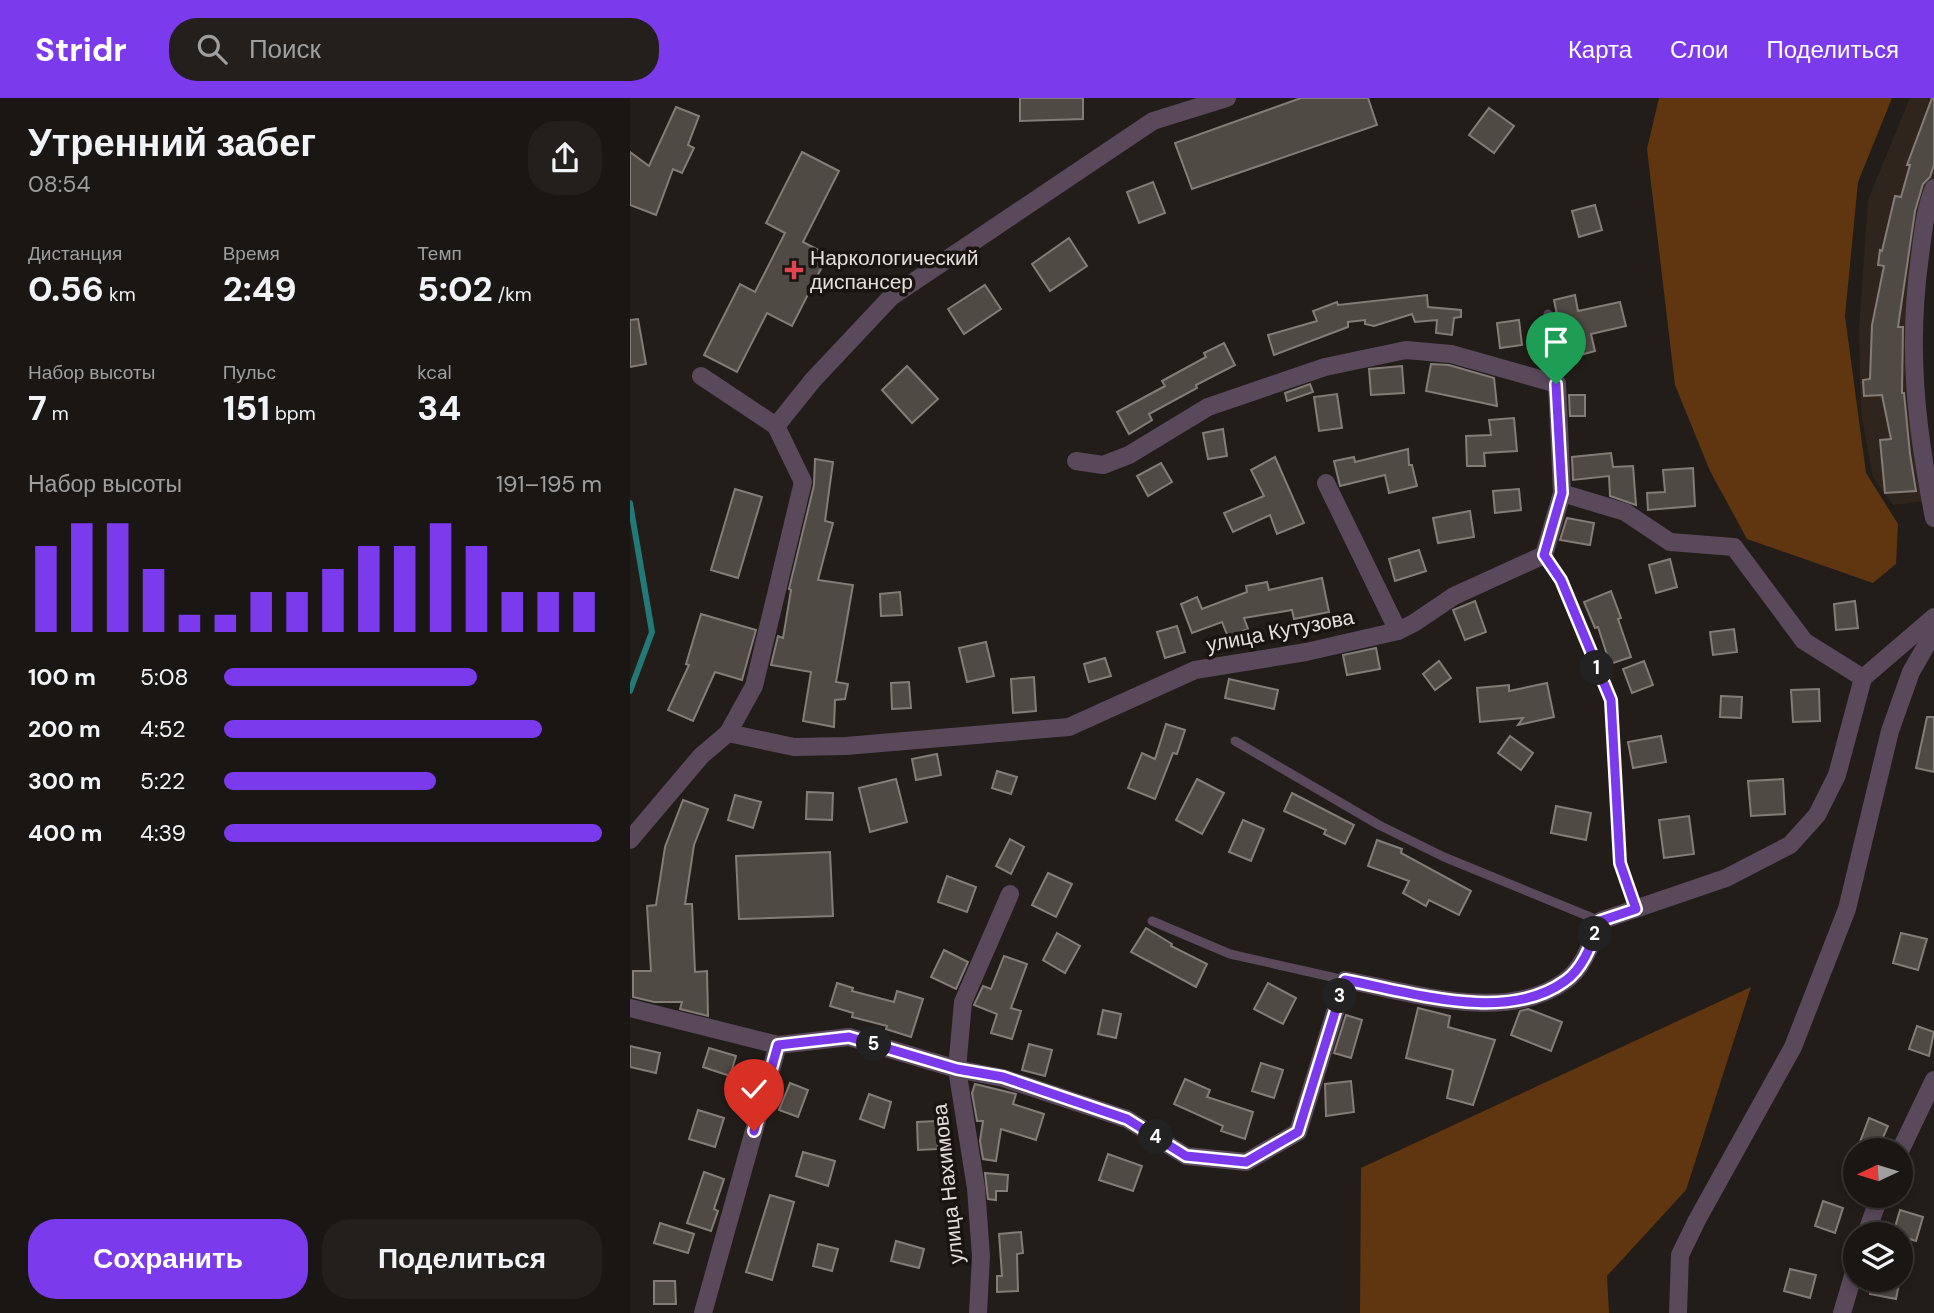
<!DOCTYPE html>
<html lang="ru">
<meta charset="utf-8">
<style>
body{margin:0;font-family:"DM Sans",sans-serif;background:#231f1c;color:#f1f3f6;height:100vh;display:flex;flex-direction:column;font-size:26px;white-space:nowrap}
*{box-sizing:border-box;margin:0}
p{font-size:23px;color:#9f9fa0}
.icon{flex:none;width:38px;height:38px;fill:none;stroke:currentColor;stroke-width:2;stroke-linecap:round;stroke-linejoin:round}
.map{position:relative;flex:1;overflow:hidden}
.drawer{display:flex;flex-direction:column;background:#1a1613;width:630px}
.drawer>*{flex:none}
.needle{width:46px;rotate:266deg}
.fabs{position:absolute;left:1213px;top:1040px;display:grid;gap:14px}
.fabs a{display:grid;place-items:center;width:70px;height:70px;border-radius:50%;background:#1a1613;box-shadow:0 4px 10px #0003,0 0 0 2px #383533;font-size:35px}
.pin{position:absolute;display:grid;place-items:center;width:60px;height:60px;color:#fff;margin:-72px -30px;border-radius:50% 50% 50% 0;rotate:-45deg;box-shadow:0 0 7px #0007}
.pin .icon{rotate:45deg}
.km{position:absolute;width:35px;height:35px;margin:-18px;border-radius:50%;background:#222;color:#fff;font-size:19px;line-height:35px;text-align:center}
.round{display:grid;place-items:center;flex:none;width:74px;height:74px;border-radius:28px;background:#231f1c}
.head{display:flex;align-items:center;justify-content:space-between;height:119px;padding:0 28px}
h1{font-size:38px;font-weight:700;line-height:52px}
.figures{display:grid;grid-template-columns:repeat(3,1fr);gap:10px;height:119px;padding:7px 28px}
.figures div{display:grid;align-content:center}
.figures b{font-size:35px;font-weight:700}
.figures small{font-size:19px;font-weight:400}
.figures p{font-size:19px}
.chart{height:196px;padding:14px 28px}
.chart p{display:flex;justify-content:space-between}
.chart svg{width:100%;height:126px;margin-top:7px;stroke:#7c3aed;stroke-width:6}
.action{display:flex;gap:14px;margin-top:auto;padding:14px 28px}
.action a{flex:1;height:80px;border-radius:28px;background:#7c3aed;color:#fff;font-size:28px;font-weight:700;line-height:80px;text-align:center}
.action a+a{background:#231f1c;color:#f1f3f6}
ul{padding:0 28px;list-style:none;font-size:23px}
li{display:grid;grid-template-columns:112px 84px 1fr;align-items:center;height:52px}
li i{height:18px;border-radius:9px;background:#7c3aed}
header{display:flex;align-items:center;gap:42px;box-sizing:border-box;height:98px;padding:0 35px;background:#7c3aed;color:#fff}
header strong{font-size:33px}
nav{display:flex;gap:38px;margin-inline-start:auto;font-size:24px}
.search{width:490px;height:63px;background:#231f1c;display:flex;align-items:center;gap:18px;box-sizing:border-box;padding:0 24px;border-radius:28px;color:#9f9fa0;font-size:26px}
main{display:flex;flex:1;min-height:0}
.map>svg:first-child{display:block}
.built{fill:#2f251d}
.forest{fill:#603610}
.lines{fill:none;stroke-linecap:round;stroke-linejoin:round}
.stream{stroke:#237878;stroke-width:6}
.building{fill:#504a45;stroke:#837c77;stroke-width:2}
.service{stroke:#59495b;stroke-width:9}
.minor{stroke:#59495b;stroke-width:18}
.route-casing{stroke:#fff;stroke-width:14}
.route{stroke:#7c3aed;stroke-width:9}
.health-dot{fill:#e0444e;stroke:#191410;stroke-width:2.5}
.labels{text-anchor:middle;stroke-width:7;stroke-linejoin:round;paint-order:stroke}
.poi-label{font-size:21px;fill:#e2dedb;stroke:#191410;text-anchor:start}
.street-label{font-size:21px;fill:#e2dedb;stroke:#191410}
</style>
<header>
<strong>Stridr</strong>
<div class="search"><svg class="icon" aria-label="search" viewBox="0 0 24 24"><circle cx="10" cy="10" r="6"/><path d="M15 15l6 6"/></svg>Поиск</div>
<nav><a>Карта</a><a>Слои</a><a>Поделиться</a></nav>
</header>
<main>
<section class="drawer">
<div class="head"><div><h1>Утренний забег</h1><p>08:54</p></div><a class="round"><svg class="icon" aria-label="share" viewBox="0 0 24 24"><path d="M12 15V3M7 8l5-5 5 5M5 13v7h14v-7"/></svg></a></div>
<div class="figures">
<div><p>Дистанция</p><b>0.56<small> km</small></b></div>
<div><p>Время</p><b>2:49</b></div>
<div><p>Темп</p><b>5:02<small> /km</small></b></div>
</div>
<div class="figures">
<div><p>Набор высоты</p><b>7<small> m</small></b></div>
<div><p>Пульс</p><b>151<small> bpm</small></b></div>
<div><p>kcal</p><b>34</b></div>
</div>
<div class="chart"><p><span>Набор высоты</span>191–195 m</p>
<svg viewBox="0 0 160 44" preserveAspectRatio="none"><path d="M5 44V14M15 44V6M25 44V6M35 44V22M45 44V38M55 44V38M65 44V30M75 44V30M85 44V22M95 44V14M105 44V14M115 44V6M125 44V14M135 44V30M145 44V30M155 44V30"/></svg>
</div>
<ul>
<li><b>100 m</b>5:08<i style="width:67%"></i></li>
<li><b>200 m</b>4:52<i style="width:84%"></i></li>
<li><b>300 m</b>5:22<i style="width:56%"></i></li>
<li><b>400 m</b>4:39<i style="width:100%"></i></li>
</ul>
<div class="action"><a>Сохранить</a><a>Поделиться</a></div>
</section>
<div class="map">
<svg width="1304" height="1215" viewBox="0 0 1304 1215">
<rect width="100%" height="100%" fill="#221d19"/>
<polygon class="built" points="1280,0 1304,0 1304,82 1288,133 1295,403 1263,407 1243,379 1231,315 1229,231 1238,102"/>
<g class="forest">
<polygon points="1029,0 1262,0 1228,84 1215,218 1236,375 1268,426 1266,466 1243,485 1117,441 1080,373 1045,287 1017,51"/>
<polygon points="1121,889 1056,1092 977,1178 979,1215 730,1215 731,1070"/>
</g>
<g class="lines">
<polyline class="stream" points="0,405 22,534 0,593"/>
</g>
<g class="building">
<polygon points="390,0 453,0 453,21 390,23"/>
<polygon points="671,0 738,0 747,27 562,91 545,45"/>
<polygon points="1302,0 1304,0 1304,67 1300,79 1293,86 1285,113 1268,229 1273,229 1272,295 1274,295 1280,356 1286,393 1255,395 1250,342 1261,341 1252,297 1234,298 1233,282 1240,281 1242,227 1254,168 1248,167 1250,152 1252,153 1265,98 1271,99 1280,67 1277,67"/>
<polygon points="46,9 69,18 58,47 64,50 52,75 43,71 26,117 0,107 0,54 19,68"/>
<polygon points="859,10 884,28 864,55 839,37"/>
<polygon points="172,54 209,73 173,144 198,157 162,228 137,215 107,274 74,257 110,186 125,194 155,135 136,125"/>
<polygon points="523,84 535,115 509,125 497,94"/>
<polygon points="965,107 972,132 949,139 942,113"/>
<polygon points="439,140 457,168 420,193 402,166"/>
<polygon points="355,187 371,211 334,236 318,211"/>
<polygon points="797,197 798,209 831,212 831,219 824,220 822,237 806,235 807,222 785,224 782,216 744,228 735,226 735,222 718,224 718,229 644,257 638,237 687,223 683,213 707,204 708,207"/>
<polygon points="945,197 948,213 990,204 996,228 961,236 965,253 936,261 924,202"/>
<polygon points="8,221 16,266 0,269 0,222"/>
<polygon points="889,222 892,247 870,250 867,225"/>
<polygon points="594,245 605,267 566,287 567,290 519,316 522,322 499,336 487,314 535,288 532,283 576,259 574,255"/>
<polygon points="801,266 819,267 864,280 867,308 796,293"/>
<polygon points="277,268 308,301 282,325 252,292"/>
<polygon points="772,268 774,295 741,297 739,271"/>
<polygon points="680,286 683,294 657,303 655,295"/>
<polygon points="707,296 712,330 689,333 684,299"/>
<polygon points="939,297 955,297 955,318 940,318"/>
<polygon points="884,320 887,353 854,355 855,368 837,368 836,338 861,337 859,322"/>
<polygon points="593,331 597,358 578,361 573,335"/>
<polygon points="778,351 779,367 782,367 787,388 759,395 755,377 710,388 704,363 724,359 725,364"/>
<polygon points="981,355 983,369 1003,368 1006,407 980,398 979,378 943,382 942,359"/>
<polygon points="645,359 674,425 647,436 640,417 603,434 594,415 634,398 621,372"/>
<polygon points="185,361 203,364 195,423 203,425 188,482 223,487 206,584 218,586 215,601 205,602 204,629 173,623 181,574 141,567 148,538 153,540 161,492 159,491 184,387"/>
<polygon points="531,365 542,384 518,398 507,378"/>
<polygon points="1063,370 1065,408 1018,412 1017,395 1035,394 1033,372"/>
<polygon points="105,391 132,399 108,480 81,472"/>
<polygon points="889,391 891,412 865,415 863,393"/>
<polygon points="840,413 844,439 808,445 803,420"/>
<polygon points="937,420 964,425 960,447 930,442"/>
<polygon points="789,452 796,473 765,483 759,461"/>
<polygon points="1040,461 1047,489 1026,495 1019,467"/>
<polygon points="692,480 699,514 664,521 662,512 614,520 618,531 598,539 592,524 562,535 551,506 567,499 572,511 617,494 616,488 637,484 639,492"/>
<polygon points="981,493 991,520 988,521 1001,559 980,566 968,529 965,530 954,504"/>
<polygon points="270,494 272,517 251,518 250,496"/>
<polygon points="845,503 856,534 835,542 823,512"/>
<polygon points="1225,503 1228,530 1206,532 1204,506"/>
<polygon points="71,516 126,532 112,582 85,574 63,623 38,612 59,567 56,566"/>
<polygon points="547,528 555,554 535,560 527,534"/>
<polygon points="1104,531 1107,554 1083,557 1080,534"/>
<polygon points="356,544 364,578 337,584 329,550"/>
<polygon points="746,550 750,571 717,577 713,557"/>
<polygon points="475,560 481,578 459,584 454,566"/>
<polygon points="809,563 821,580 805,592 793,576"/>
<polygon points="1014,563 1023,587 1002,595 993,571"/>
<polygon points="404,579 406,613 383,615 381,581"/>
<polygon points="599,581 648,592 644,611 595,600"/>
<polygon points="279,584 281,610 262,611 261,585"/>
<polygon points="917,585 924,619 888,627 893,620 850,624 847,590 879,587 879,593"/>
<polygon points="1189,591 1190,623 1163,624 1161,592"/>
<polygon points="1091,598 1112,599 1111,620 1090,619"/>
<polygon points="1297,619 1304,619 1304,674 1286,670"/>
<polygon points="536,626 555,632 547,656 543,655 525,701 498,690 512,655 525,661"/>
<polygon points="880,638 903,655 891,672 868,655"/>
<polygon points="1031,638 1036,664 1003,670 998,644"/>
<polygon points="307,656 311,677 286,682 282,661"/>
<polygon points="367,673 387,679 381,696 362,690"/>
<polygon points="266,681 277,724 240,734 229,690"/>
<polygon points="567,681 594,695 572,736 546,722"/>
<polygon points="1153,681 1155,716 1121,718 1118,683"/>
<polygon points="177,694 203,695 202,722 176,721"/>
<polygon points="662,695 724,727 715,746 694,736 696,732 654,713"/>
<polygon points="105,697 131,704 123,730 98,722"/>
<polygon points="53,702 78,711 64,747 55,806 62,806 65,874 77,873 78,918 50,911 52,904 24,904 3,899 3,873 21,873 17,808 26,807 35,749"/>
<polygon points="926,708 961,715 956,742 921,735"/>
<polygon points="1059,718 1064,756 1034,760 1029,722"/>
<polygon points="613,722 634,731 621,763 599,754"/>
<polygon points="380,741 394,749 381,776 366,768"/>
<polygon points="747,742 772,751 771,755 841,793 829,817 799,802 796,808 773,795 779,783 738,768"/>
<polygon points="200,754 203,818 109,821 106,758"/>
<polygon points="418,775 442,786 426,819 402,807"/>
<polygon points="317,778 346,789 337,814 308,804"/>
<polygon points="516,830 542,846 541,848 577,866 566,889 501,854"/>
<polygon points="427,835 450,848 435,875 413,862"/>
<polygon points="1271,835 1297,841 1288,872 1263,865"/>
<polygon points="314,852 338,864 326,891 301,879"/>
<polygon points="374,858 397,866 381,910 391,913 382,941 361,935 367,916 344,907 353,888 361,891"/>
<polygon points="207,885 223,890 222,893 264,904 267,893 293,901 281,939 256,931 257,928 222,919 223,915 200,908"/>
<polygon points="638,885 666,900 653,926 624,911"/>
<polygon points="788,910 820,918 818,929 865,942 843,1007 817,1000 823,972 776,960"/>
<polygon points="898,911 932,924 921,953 881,937 890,913"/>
<polygon points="473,912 491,916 486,940 468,936"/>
<polygon points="716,917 732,922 721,960 704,955"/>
<polygon points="1287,928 1304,934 1299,958 1279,951"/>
<polygon points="399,946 422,952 415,978 392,972"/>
<polygon points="0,948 30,955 26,975 0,969"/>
<polygon points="79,950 106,958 100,978 73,969"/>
<polygon points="631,965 653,972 644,1000 622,993"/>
<polygon points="555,981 580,992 577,999 623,1014 615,1041 591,1033 593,1028 544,1006"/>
<polygon points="721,983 724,1014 696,1018 695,986"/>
<polygon points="160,985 178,992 168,1019 149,1012"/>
<polygon points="345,986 386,996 383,1006 414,1016 406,1042 371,1031 366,1063 353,1061 350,1043 353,1023 347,1023 342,995"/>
<polygon points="239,996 261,1004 254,1030 230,1021"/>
<polygon points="68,1012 94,1020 85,1049 59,1041"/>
<polygon points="1239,1020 1258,1028 1248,1051 1230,1044"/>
<polygon points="307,1023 308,1051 288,1052 287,1024"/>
<polygon points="173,1054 205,1063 198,1088 166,1078"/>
<polygon points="478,1056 512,1068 503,1093 469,1082"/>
<polygon points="74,1074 94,1081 84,1111 88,1113 81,1133 57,1125"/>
<polygon points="355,1075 378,1077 377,1093 366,1093 366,1102 358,1101"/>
<polygon points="140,1097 164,1104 142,1182 116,1174"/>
<polygon points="1193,1103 1213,1110 1205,1135 1185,1128"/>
<polygon points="1270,1112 1293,1119 1286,1143 1270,1138 1270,1136 1263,1136"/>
<polygon points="30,1125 64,1136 58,1155 24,1145"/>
<polygon points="391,1134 393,1155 387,1156 388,1193 367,1194 367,1178 372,1178 369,1136"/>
<polygon points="266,1143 294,1151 289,1170 261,1163"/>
<polygon points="188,1146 208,1151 202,1173 183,1168"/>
<polygon points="1160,1171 1186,1177 1180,1200 1154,1193"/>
<polygon points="1243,1181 1270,1181 1266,1201 1240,1196"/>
<polygon points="24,1183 45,1183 46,1206 24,1206"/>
</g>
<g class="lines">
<g class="service">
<polyline points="918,216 927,286"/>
<polyline points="914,457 931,482 981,602 990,765 1006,811"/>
<polyline points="605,643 749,727 814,759 970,823"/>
<polyline points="522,823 600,856 715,882"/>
</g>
<g class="minor">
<path d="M1304 90C1295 112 1293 134 1290 158 1277 250 1286 329 1304 420"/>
<polyline points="146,328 183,282 261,199 523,23 597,0"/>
<polyline points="696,385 768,533"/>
<polyline points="932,395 995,414 1040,444 1104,449 1174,543 1233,580"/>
<polyline points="98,635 164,649 216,648 439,629 565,572 676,554 768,533 784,525 824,498 914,457 932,395 927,286 821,256 776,252 695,269 578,309 499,357 473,367 446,363"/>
<polyline points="0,742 71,658 98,635 124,588 173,384 146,328 71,278"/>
<path d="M0 910 148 947 219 939 327 971 373 980 497 1021 556 1058 616 1064 668 1034 715 882C781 894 876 926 935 883 954 870 962 843 970 823L1096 780 1160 747 1187 717 1207 677 1233 580 1304 519"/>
<polyline points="1270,1053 1304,982"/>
<polyline points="1236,1136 1250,1097"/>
<polyline points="73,1215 148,947"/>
<polyline points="348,1215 351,1158 346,1090 327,971 333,904 380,796"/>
<polyline points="1048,1215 1050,1157 1067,1122 1163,949 1217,811 1260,633 1281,574 1304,534"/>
<polyline points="1212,1215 1225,1171"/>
</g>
</g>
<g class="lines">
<defs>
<path id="route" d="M124 1033 148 947 219 939 327 971 373 979 497 1021 556 1058 616 1064 668 1034 715 882C781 894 876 926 935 883 954 870 962 844 970 823L1006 811 990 765 981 602 931 482 914 457 932 395 926 286"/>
</defs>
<use href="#route" class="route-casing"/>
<use href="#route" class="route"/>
</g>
<path class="health-dot" d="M160.5 161.5h7v7h7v7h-7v7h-7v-7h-7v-7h7z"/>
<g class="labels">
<g class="poi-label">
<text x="180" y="167">Наркологический<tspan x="180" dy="24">диспансер</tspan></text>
</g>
<g class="street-label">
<text transform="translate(650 533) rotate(-11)" y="7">улица Кутузова</text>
<text transform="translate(318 1086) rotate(-96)" y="7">улица Нахимова</text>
</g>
</g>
</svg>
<div class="fabs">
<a><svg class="needle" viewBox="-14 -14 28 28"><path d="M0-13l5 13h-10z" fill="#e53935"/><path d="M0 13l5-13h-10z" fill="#9f9fa0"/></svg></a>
<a><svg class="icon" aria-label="layers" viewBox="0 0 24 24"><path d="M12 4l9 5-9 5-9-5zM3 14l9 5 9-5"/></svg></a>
</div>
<div class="pin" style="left:926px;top:286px;background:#1e9e55"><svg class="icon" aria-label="arrive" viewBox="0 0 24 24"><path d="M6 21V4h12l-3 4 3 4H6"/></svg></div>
<div class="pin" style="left:124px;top:1033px;background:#d93025"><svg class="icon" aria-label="check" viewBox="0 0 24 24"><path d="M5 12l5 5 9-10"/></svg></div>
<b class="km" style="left:967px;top:570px">1</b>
<b class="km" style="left:965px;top:836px">2</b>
<b class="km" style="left:710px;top:898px">3</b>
<b class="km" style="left:526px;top:1039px">4</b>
<b class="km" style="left:244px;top:946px">5</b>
</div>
</main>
